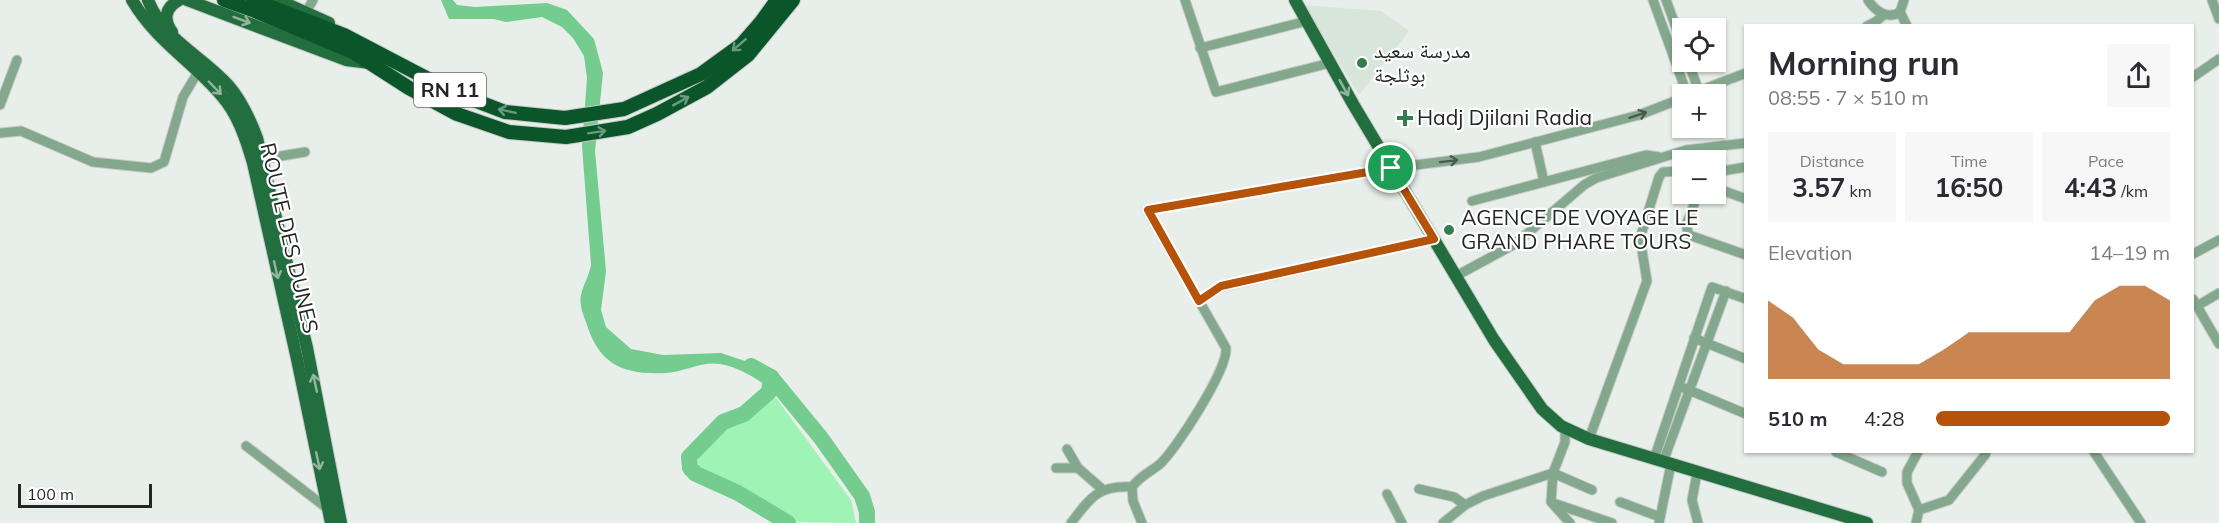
<!DOCTYPE html>
<meta charset="utf-8">
<style>
body{margin:0;font-family:Mulish,"Noto Naskh Arabic",sans-serif;background:#f7f7f7;color:#2b2b33;height:100vh;display:flex;flex-direction:column;font-size:22px;white-space:nowrap}
*{box-sizing:border-box;margin:0}
p{font-size:20px;color:#7c7c81}
.icon{flex:none;width:33px;height:33px;fill:none;stroke:currentColor;stroke-width:2;stroke-linecap:round;stroke-linejoin:round}
.map{position:relative;flex:1;overflow:hidden}
.sheet{position:absolute;left:1744px;top:24px;width:450px;height:429px;display:flex;flex-direction:column;background:#fff;border-radius:0px;box-shadow:0 2px 4px #0004}
.sheet>*{flex:none}
.tools{position:absolute;left:1672px;top:18px;display:grid;gap:12px}
.tools a{display:grid;place-items:center;width:54px;height:54px;border-radius:0px;background:#fff;box-shadow:0 2px 4px #0004;font-size:30px}
.scale{position:absolute;left:18px;bottom:15px;width:134px;box-sizing:border-box;padding-left:6px;border:3px solid #242625;border-top:0;font-size:16px;line-height:21px;white-space:nowrap;color:#242625;-webkit-text-stroke:4px #fff;paint-order:stroke}
.pin{position:absolute;display:grid;place-items:center;width:51px;height:51px;color:#fff;margin:-26px;border:3px solid #fff;border-radius:50%;box-shadow:0 2px 6px #0007}
.round{display:grid;place-items:center;flex:none;width:63px;height:63px;border-radius:0px;background:#f7f7f7}
.head{display:flex;align-items:center;justify-content:space-between;height:102px;padding:0 24px}
h1{font-size:33px;font-weight:700;line-height:45px}
.stats{display:grid;grid-template-columns:repeat(3,1fr);gap:9px;height:102px;padding:6px 24px}
.stats div{display:grid;align-content:center;border-radius:0px;background:#f7f7f7;text-align:center}
.stats b{font-size:26px;font-weight:700}
.stats small{font-size:16px;font-weight:400}
.stats p{font-size:16px}
.chart{height:168px;padding:12px 24px}
.chart p{display:flex;justify-content:space-between}
.chart svg{width:100%;height:108px;margin-top:6px;fill:#b45309;opacity:.7}
ul{padding:0 24px;list-style:none;font-size:20px}
li{display:grid;grid-template-columns:96px 72px 1fr;align-items:center;height:45px}
li i{height:15px;border-radius:8px;background:#b45309}
.map>svg:first-child{display:block}
.built{fill:#d8e5db}
.green{fill:#9ef3b5}
.water{fill:#74cc8e}
.lines{fill:none;stroke-linecap:round;stroke-linejoin:round}
.river{stroke:#74cc8e;stroke-width:16}
.minor-casing{stroke:#c5cac6;stroke-width:11}
.major-casing{stroke:#c5cac6;stroke-width:14}
.highway-casing{stroke:#c5cac6;stroke-width:16}
.minor{stroke:#84a88d;stroke-width:9}
.major{stroke:#236e3e;stroke-width:12}
.highway{stroke:#0a552a;stroke-width:14}
.oneway{stroke:#91b69e}
.oneway2{stroke:#6c997f}
.oneway3{stroke:#4a5a4f}
.route-casing{stroke:#fff;stroke-width:12}
.route{stroke:#b45309;stroke-width:8}
.poi-dot{fill:#337e4c;stroke:#fff;stroke-width:2}
.labels{text-anchor:middle;stroke-width:4.5;stroke-linejoin:round;paint-order:stroke}
.shield{fill:#fff;stroke:#666766;stroke-width:1.5}
.shield-label{font-size:20px;font-weight:bold;fill:#242625}
.poi-label{font-size:21px;fill:#242625;stroke:#fff;text-anchor:start}
.street-label{font-size:21px;fill:#242625;stroke:#fff}
</style>
<div class="map">
<svg width="2219" height="523" viewBox="0 0 2219 523">
<rect width="100%" height="100%" fill="#e8eee9"/>
<polygon class="built" points="1304,5 1381,11 1409,31 1359,95"/>
<polygon class="green" points="771,396 776,398 851,500 856,523 792,522 699,470 698,460 725,424 748,415"/>
<path class="water" d="M441 0H453L457 5 475 7 547 3 567 10 594 39 603 73 595 151 606 271 601 310 606 327 631 349 663 355 721 353 763 367 771 377 770 388C755 378 739 367 720 364 702 361 684 372 666 373 623 375 599 365 586 322 583 314 579 304 581 295 583 285 589 276 591 265L582 146 587 78 584 56 573 38 562 27 542 17 506 22 494 19H449Z"/>
<g class="lines">
<g class="river">
<polyline points="751,366 771,377 769,392 744,414 723,422 689,457 690,468 696,474 738,493 788,523"/>
<polyline points="771,377 821,438 862,496 867,512 867,523"/>
</g>
<defs>
<g id="minor">
<polyline points="1185,0 1216,92 1330,63"/>
<polyline points="1653,0 1687,94"/>
<polyline points="1666,0 1683,46"/>
<path d="M1868 0C1875 11 1888 20 1900 12L1904 0"/>
<polyline points="2212,0 2219,19"/>
<polyline points="306,12 313,0"/>
<polyline points="1900,12 1907,26"/>
<polyline points="1867,26 1875,22 1884,15"/>
<polyline points="1200,48 1307,21"/>
<polyline points="1688,62 1699,91"/>
<polyline points="2193,77 2219,59"/>
<polyline points="1691,94 1746,73"/>
<polyline points="0,105 17,60"/>
<polyline points="0,133 21,131 93,162 151,168 164,162 183,97 198,72"/>
<polyline points="1535,142 1544,182"/>
<polyline points="263,159 305,152"/>
<polyline points="1716,172 1746,167"/>
<polyline points="1716,188 1746,199"/>
<polyline points="1698,194 1686,225 1689,235 1746,255"/>
<polyline points="1472,201 1646,155 1659,157"/>
<polyline points="2193,254 2219,240"/>
<polyline points="1456,276 1515,244 1584,185 1596,178 1686,150 1746,143"/>
<polyline points="2193,299 2219,344"/>
<polyline points="1199,301 1221,287 1434,239"/>
<polyline points="2197,306 2219,293"/>
<polyline points="1694,338 1746,359"/>
<polyline points="1684,388 1746,414"/>
<polyline points="1589,439 1647,281 1640,238 1659,177 1663,172 1683,171"/>
<polyline points="246,446 328,509"/>
<polyline points="1067,449 1078,468 1102,489"/>
<polyline points="1836,452 1882,472"/>
<polyline points="2094,452 2141,523"/>
<polyline points="1654,459 1712,287 1746,299"/>
<polyline points="1663,462 1726,291"/>
<polyline points="1056,468 1078,468"/>
<polyline points="1697,473 1692,500 1698,523"/>
<polyline points="1419,489 1454,497 1465,505"/>
<polyline points="1387,494 1402,523"/>
<polyline points="1620,502 1660,517"/>
<polyline points="1553,503 1612,523"/>
<polyline points="1919,510 1949,500 1985,455 1986,452"/>
<path d="M1071 523C1090 498 1098 485 1132 487"/>
<path d="M1142 523 1133 501 1132 487C1140 476 1150 472 1160 464 1177 448 1228 369 1226 348L1147 210 1391 168 1479 157 1639 115 1683 98"/>
<polyline points="1443,523 1465,505 1483,496 1553,473 1565,442 1565,428"/>
<polyline points="1570,523 1551,502 1553,473 1592,490"/>
<polyline points="1659,523 1671,464"/>
<polyline points="1916,523 1919,510 1907,483 1907,472 1918,452"/>
</g>
<g id="major">
<path d="M132 0C156 41 192 61 221 95 238 114 246 139 253 163L297 359 331 523"/>
<path d="M148 0C164 41 200 54 228 85 242 101 250 119 257 138L307 348 341 523"/>
<polyline points="187,0 346,60 370,63"/>
<polyline points="278,0 329,23"/>
<polyline points="1295,0 1353,104 1494,340 1542,409 1561,426 1589,439 1867,523"/>
<path d="M172 32C163 19 165 8 179 0"/>
</g>
<g id="highway">
<polyline points="224,0 255,11 353,52 409,88 457,114 509,132 566,137 628,127 657,114 707,87 748,55 793,0"/>
<polyline points="253,0 344,35 453,92 505,112 565,118 624,109 701,74 741,45 761,22 777,0"/>
</g>
</defs>
<use href="#minor" class="minor-casing"/>
<use href="#major" class="major-casing"/>
<use href="#highway" class="highway-casing"/>
<use href="#minor" class="minor"/>
<use href="#major" class="major"/>
<use href="#highway" class="highway"/>
</g>
<defs><path id="oneway-shaft" d="M-6 0H5M1.5-3L5.5 0L1.5 3" fill="none" stroke-width="1.6" stroke-linecap="round" stroke-linejoin="round" transform="scale(1.5)"/></defs>
<g class="oneway">
<use href="#oneway-shaft" transform="translate(242 20) rotate(20)"/>
<use href="#oneway-shaft" transform="translate(215 88) rotate(46)"/>
<use href="#oneway-shaft" transform="translate(1344 88) rotate(61)"/>
<use href="#oneway-shaft" transform="translate(276 270) rotate(77)"/>
<use href="#oneway-shaft" transform="translate(315 383) rotate(-102)"/>
<use href="#oneway-shaft" transform="translate(318 461) rotate(78)"/>
</g>
<g class="oneway2">
<use href="#oneway-shaft" transform="translate(739 45) rotate(139)"/>
<use href="#oneway-shaft" transform="translate(681 101) rotate(-29)"/>
<use href="#oneway-shaft" transform="translate(507 111) rotate(-168)"/>
<use href="#oneway-shaft" transform="translate(597 132) rotate(-9)"/>
</g>
<g class="oneway3">
<use href="#oneway-shaft" transform="translate(1638 115) rotate(-18)"/>
<use href="#oneway-shaft" transform="translate(1449 161) rotate(-7)"/>
</g>
<g class="lines">
<defs>
<polygon id="route" points="1391,168 1434,239 1221,286 1199,301 1148,210"/>
</defs>
<use href="#route" class="route-casing"/>
<use href="#route" class="route"/>
</g>
<g class="poi-dot">
<circle cx="1362" cy="63" r="6"/>
<path d="M1402 109h6v6h6v6h-6v6h-6v-6h-6v-6h6z"/>
<circle cx="1449" cy="230" r="6"/>
</g>
<g class="labels">
<rect class="shield" x="414" y="73" width="72" height="34" rx="4.5"/>
<g class="shield-label">
<text x="450" y="97">RN 11</text>
</g>
<g class="poi-label">
<text x="1374" y="58">مدرسة سعيد<tspan x="1374" dy="24">بوثلجة</tspan></text>
<text x="1417" y="125">Hadj Djilani Radia</text>
<text x="1461" y="225">AGENCE DE VOYAGE LE<tspan x="1461" dy="24">GRAND PHARE TOURS</tspan></text>
</g>
<g class="street-label">
<text transform="translate(289 238) rotate(77)" y="7">ROUTE DES DUNES</text>
</g>
</g>
</svg>
<div class="tools">
<a><svg class="icon" aria-label="locate" viewBox="0 0 24 24"><circle cx="12" cy="12" r="6"/><path d="M12 2v4M12 18v4M2 12h4M18 12h4"/></svg></a>
<a>+</a>
<a>−</a>
</div>
<div class="scale">100 m</div>
<div class="pin" style="left:1391px;top:168px;background:#1e9e55"><svg class="icon" aria-label="arrive" viewBox="0 0 24 24"><path d="M6 21V4h12l-3 4 3 4H6"/></svg></div>
<section class="sheet">
<div class="head"><div><h1>Morning run</h1><p>08:55 · 7 × 510 m</p></div><a class="round"><svg class="icon" aria-label="share" viewBox="0 0 24 24"><path d="M12 15V3M7 8l5-5 5 5M5 13v7h14v-7"/></svg></a></div>
<div class="stats">
<div><p>Distance</p><b>3.57<small> km</small></b></div>
<div><p>Time</p><b>16:50</b></div>
<div><p>Pace</p><b>4:43<small> /km</small></b></div>
</div>
<div class="chart"><p><span>Elevation</span>14–19 m</p>
<svg viewBox="0 0 160 44" preserveAspectRatio="none"><path d="M0 44V12L10 19L20 32L30 38L40 38L50 38L60 38L70 32L80 25L90 25L100 25L110 25L120 25L130 12L140 6L150 6L160 12V44z"/></svg>
</div>
<ul>
<li><b>510 m</b>4:28<i style="width:100%"></i></li>
</ul>
</section>
</div>
